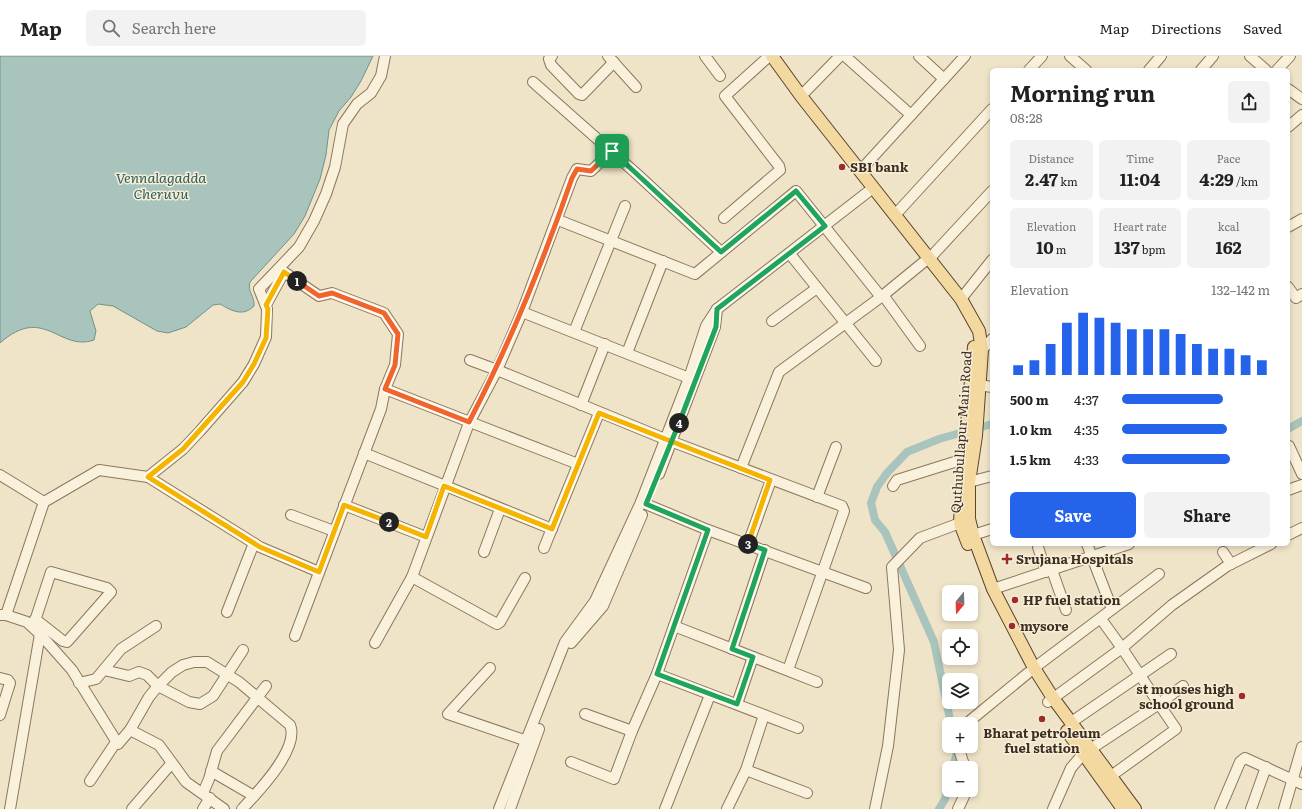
<!DOCTYPE html>
<meta charset="utf-8">
<style>
body{margin:0;font-family:Literata,serif;background:#f2f2f2;color:#202124;height:100vh;display:flex;flex-direction:column;font-size:15px;white-space:nowrap}
*{box-sizing:border-box;margin:0}
p{font-size:13px;color:#757577}
.icon{flex:none;width:22px;height:22px;fill:none;stroke:currentColor;stroke-width:2;stroke-linecap:round;stroke-linejoin:round}
.map{position:relative;flex:1;overflow:hidden}
.panel{position:absolute;left:990px;top:12px;width:300px;height:478px;display:flex;flex-direction:column;background:#fff;border-radius:6px;box-shadow:0 2px 6px #0003}
.panel>*{flex:none}
.needle{width:26px;rotate:199deg}
.buttons{position:absolute;left:942px;top:529px;display:grid;gap:8px}
.buttons a{display:grid;place-items:center;width:36px;height:36px;border-radius:6px;background:#fff;box-shadow:0 2px 6px #0003;font-size:20px}
.pin{position:absolute;display:grid;place-items:center;width:34px;height:34px;color:#fff;margin:-17px;border-radius:8px;box-shadow:0 2px 6px #0006}
.km{position:absolute;width:20px;height:20px;margin:-10px;border-radius:50%;background:#222;color:#fff;font-size:11px;line-height:20px;text-align:center}
.round{display:grid;place-items:center;flex:none;width:42px;height:42px;border-radius:6px;background:#f2f2f2}
.headline{display:flex;align-items:center;justify-content:space-between;height:68px;padding:0 20px}
h1{font-size:22px;font-weight:700;line-height:30px}
.stats{display:grid;grid-template-columns:repeat(3,1fr);gap:6px;height:68px;padding:4px 20px}
.stats div{display:grid;align-content:center;border-radius:6px;background:#f2f2f2;text-align:center}
.stats b{font-size:17px;font-weight:700}
.stats small{font-size:11px;font-weight:400}
.stats p{font-size:11px}
.chart{height:112px;padding:8px 20px}
.chart p{display:flex;justify-content:space-between}
.chart svg{width:100%;height:72px;margin-top:4px;stroke:#2563eb;stroke-width:6}
.action{display:flex;gap:8px;margin-top:auto;padding:8px 20px}
.action a{flex:1;height:46px;border-radius:6px;background:#2563eb;color:#fff;font-size:16px;font-weight:700;line-height:46px;text-align:center}
.action a+a{background:#f2f2f2;color:#202124}
ul{padding:0 20px;list-style:none;font-size:13px}
li{display:grid;grid-template-columns:64px 48px 1fr;align-items:center;height:30px}
li i{height:10px;border-radius:5px;background:#2563eb}
header{display:flex;align-items:center;gap:24px;box-sizing:border-box;height:56px;padding:0 20px;background:#fff;border-bottom:1px solid #e0e0e0}
header strong{font-size:19px}
nav{display:flex;gap:22px;margin-inline-start:auto;font-size:14px}
.search{width:280px;height:36px;background:#f2f2f2;display:flex;align-items:center;gap:10px;box-sizing:border-box;padding:0 14px;border-radius:6px;color:#757577;font-size:15px}
.map>svg:first-child{display:block}
.water{fill:#a9c4bc;stroke:#6f938a}
.lines{fill:none;stroke-linecap:round;stroke-linejoin:round}
.canal{stroke:#a9c4bc;stroke-width:8}
.minor-casing{stroke:#8d765c;stroke-width:12}
.major-casing{stroke:#5b4430;stroke-width:14}
.minor{stroke:#faf1dc;stroke-width:10}
.major{stroke:#f3d9a0;stroke-width:12}
.split-1-casing{stroke:#fff;stroke-width:8}
.split-2-casing{stroke:#fff;stroke-width:8}
.split-3-casing{stroke:#fff;stroke-width:8}
.split-4-casing{stroke:#fff;stroke-width:8}
.split-5-casing{stroke:#fff;stroke-width:8}
.split-1{stroke:#f0652b;stroke-width:5}
.split-2{stroke:#f5b400;stroke-width:5}
.split-3{stroke:#f5b400;stroke-width:5}
.split-4{stroke:#22a559;stroke-width:5}
.split-5{stroke:#22a559;stroke-width:5}
.poi-dot{fill:#9e2a2b;stroke:#f7eed8;stroke-width:1.5}
.labels{text-anchor:middle;stroke-width:3;stroke-linejoin:round;paint-order:stroke}
.poi-label{font-size:13px;font-weight:bold;fill:#3d2e20;stroke:#f7eed8;text-anchor:start}
.street-label{font-size:13px;fill:#3d2e20;stroke:#f7eed8}
.water-label{font-size:14px;font-style:italic;fill:#2f5d5a;stroke:#f7eed8}
</style>
<header>
<strong>Map</strong>
<div class="search"><svg class="icon" aria-label="search" viewBox="0 0 24 24"><circle cx="10" cy="10" r="6"/><path d="M15 15l6 6"/></svg>Search here</div>
<nav><a>Map</a><a>Directions</a><a>Saved</a></nav>
</header>
<div class="map">
<svg width="1302" height="753" viewBox="0 0 1302 753">
<rect width="100%" height="100%" fill="#f0e4c8"/>
<path class="water" d="M0 0H373L361 25 351 41 339 55 329 74 326 99 320 123 305 160 294 178 250 226C247 236 255 240 254 250 243 261 232 255 220 248L213 249 186 271 168 277 157 275 113 250 98 248 90 255 96 275 94 284C59 296 44 248 0 287Z"/>
<g class="lines">
<g class="canal">
<polyline points="1288,373 1302,365"/>
<polyline points="951,668 934,586 885,476 875,464 871,447 877,431 887,417 907,396 939,383 992,368"/>
<polyline points="953,712 957,696 956,690"/>
<polyline points="939,753 945,743 949,728"/>
</g>
<defs>
<g id="minor">
<polyline points="552,0 549,3 551,9 579,38 582,39 614,6"/>
<polyline points="608,0 636,31"/>
<polyline points="705,0 720,20"/>
<polyline points="845,0 911,59"/>
<polyline points="919,0 944,23"/>
<polyline points="1070,0 1086,14"/>
<polyline points="1250,0 1266,14"/>
<polyline points="1029,14 1042,0"/>
<polyline points="1149,14 1161,0"/>
<polyline points="1201,14 1213,0"/>
<polyline points="1277,14 1290,0"/>
<polyline points="533,26 638,119 721,196"/>
<polyline points="1288,33 1302,43"/>
<polyline points="801,40 840,0"/>
<polyline points="1288,71 1302,59"/>
<polyline points="612,95 591,115 577,113 572,122 522,256 497,314 665,383 842,450 844,455 788,614"/>
<polyline points="860,115 965,0"/>
<polyline points="895,159 992,53"/>
<polyline points="724,162 780,114 779,110 725,40 766,3"/>
<polyline points="558,164 695,218 796,135 881,241"/>
<polyline points="1288,171 1302,163"/>
<polyline points="790,198 876,305"/>
<polyline points="930,202 992,135"/>
<polyline points="1288,231 1296,242 1302,238"/>
<polyline points="883,239 920,290"/>
<polyline points="961,243 992,204"/>
<polyline points="266,249 284,216 319,240 332,237 384,257 398,278 395,309 385,333"/>
<polyline points="522,256 689,322"/>
<polyline points="772,265 817,232"/>
<polyline points="574,276 625,150"/>
<polyline points="982,294 992,283"/>
<polyline points="627,297 663,205"/>
<polyline points="979,329 992,331"/>
<polyline points="581,349 605,288"/>
<polyline points="1289,390 1302,418"/>
<polyline points="364,397 552,473"/>
<polyline points="741,412 779,316 881,241 925,205"/>
<polyline points="659,418 715,271 717,253"/>
<polyline points="0,419 44,446"/>
<polyline points="148,421 260,491 319,516"/>
<polyline points="969,426 992,420"/>
<polyline points="893,430 897,424 964,403"/>
<polyline points="1288,434 1302,429"/>
<polyline points="817,441 836,391"/>
<polyline points="641,446 708,474 866,532"/>
<polyline points="344,449 426,481"/>
<polyline points="291,459 334,475"/>
<polyline points="973,479 992,473"/>
<polyline points="1288,479 1302,472"/>
<polyline points="748,488 771,424"/>
<polyline points="1087,488 1112,553"/>
<polyline points="1038,491 1046,516"/>
<polyline points="544,492 599,357"/>
<polyline points="484,496 500,453"/>
<polyline points="1223,496 1231,508"/>
<polyline points="1052,514 1066,554"/>
<polyline points="412,521 497,568 500,566 525,522"/>
<polyline points="993,533 1129,488"/>
<polyline points="227,556 254,487"/>
<path d="M0 559H6L27 566 40 578 72 614 118 688 130 674 149 641 158 630 172 616 183 609 194 606H207L239 626 290 669C300 693 257 737 242 753"/>
<polyline points="6,559 44,446 99,414 148,421 183,393 200,375 243,326 254,308 266,281 267,253 259,233 299,191 314,165 326,138 335,111 343,68 357,48 371,37 381,20 385,0"/>
<polyline points="1101,563 1122,592 1172,549 1227,510 1271,488"/>
<polyline points="674,570 817,626"/>
<polyline points="33,571 51,516 107,532 111,536 67,586 63,585 35,563"/>
<polyline points="295,580 381,353 385,333 578,408"/>
<polyline points="375,587 412,521 469,367 497,314 470,304"/>
<polyline points="571,587 603,550 642,459"/>
<polyline points="732,593 765,494"/>
<polyline points="490,612 448,658 527,685"/>
<polyline points="1034,612 1159,518"/>
<polyline points="104,614 129,620 139,616 147,619 158,630 189,646 200,648 213,640 243,594"/>
<polyline points="657,618 798,672"/>
<polyline points="0,622 8,624 10,627 0,659"/>
<polyline points="79,627 96,623 121,593 156,570"/>
<polyline points="1048,646 1122,592 1159,648 1083,698 1071,712 1053,753"/>
<polyline points="737,648 753,601"/>
<polyline points="585,658 632,675"/>
<polyline points="1070,667 1171,598"/>
<polyline points="966,668 1028,617"/>
<polyline points="130,674 159,689 186,726 224,753"/>
<polyline points="958,690 965,712"/>
<polyline points="571,706 614,723 632,675 657,618 708,474"/>
<polyline points="746,714 807,737"/>
<polyline points="211,715 254,740"/>
<polyline points="1111,720 1176,673 1159,648 1183,630"/>
<polyline points="90,725 116,686"/>
<polyline points="203,737 209,723 217,695 266,630"/>
<polyline points="10,753 40,578"/>
<polyline points="132,753 171,708"/>
<polyline points="203,753 210,742"/>
<polyline points="499,753 565,586 595,545 641,446 689,322 706,270 717,253 873,132"/>
<polyline points="510,753 539,673"/>
<polyline points="665,753 710,639"/>
<polyline points="727,753 746,714 764,659"/>
<polyline points="875,753 888,690 899,594 892,511 920,482 960,467"/>
<polyline points="958,753 967,734"/>
<polyline points="1220,753 1240,706 1245,702 1302,728"/>
<polyline points="1251,753 1266,711"/>
<polyline points="1284,753 1302,691"/>
</g>
<g id="major">
<polyline points="772,0 801,40 961,243 979,275 982,294 976,380 969,426 969,463 973,479 993,533 1034,612 1053,642 1135,753"/>
<polyline points="963,412 974,291"/>
<polyline points="961,448 960,467 968,488"/>
<polyline points="1067,675 1123,753"/>
</g>
</defs>
<use href="#minor" class="minor-casing"/>
<use href="#major" class="major-casing"/>
<use href="#minor" class="minor"/>
<use href="#major" class="major"/>
</g>
<g class="lines">
<defs>
<path id="split-1" d="M297 225 319 240 332 237 384 257 398 278 395 309 385 333 469 366C510 288 543 206 572 122L577 113 591 115 612 95"/>
<polyline id="split-2" points="297,225 284,216 266,249 268,253 266,282 254,308 243,326 183,393 148,421 260,491 319,516 344,449 389,466"/>
<polyline id="split-3" points="389,466 426,481 444,430 552,473 599,357 770,424 748,488"/>
<polyline id="split-4" points="679,367 646,448 708,474 657,618 737,648 753,601 732,593 765,494 748,488"/>
<polyline id="split-5" points="612,95 721,196 796,135 825,170 717,253 716,271 679,367"/>
</defs>
<use href="#split-1" class="split-1-casing"/>
<use href="#split-2" class="split-2-casing"/>
<use href="#split-3" class="split-3-casing"/>
<use href="#split-4" class="split-4-casing"/>
<use href="#split-5" class="split-5-casing"/>
<use href="#split-1" class="split-1"/>
<use href="#split-2" class="split-2"/>
<use href="#split-3" class="split-3"/>
<use href="#split-4" class="split-4"/>
<use href="#split-5" class="split-5"/>
</g>
<g class="poi-dot">
<circle cx="842" cy="111" r="4"/>
<path d="M1005 497h4v4h4v4h-4v4h-4v-4h-4v-4h4z"/>
<circle cx="1015" cy="544" r="4"/>
<circle cx="1012" cy="570" r="4"/>
<circle cx="1242" cy="640" r="4"/>
<circle cx="1042" cy="663" r="4"/>
</g>
<g class="labels">
<g class="poi-label">
<text x="850" y="116">SBI bank</text>
<text x="1016" y="508">Srujana Hospitals</text>
<text x="1023" y="549">HP fuel station</text>
<text x="1020" y="575">mysore</text>
<text x="1234" y="638" text-anchor="end">st mouses high<tspan x="1234" dy="15">school ground</tspan></text>
<text x="1042" y="682" text-anchor="middle">Bharat petroleum<tspan x="1042" dy="15">fuel station</tspan></text>
</g>
<g class="street-label">
<text transform="translate(961 376) rotate(-86)" y="5">Quthubullapur Main Road</text>
</g>
<g class="water-label">
<text x="161" y="127">Vennalagadda<tspan x="161" dy="16">Cheruvu</tspan></text>
</g>
</g>
</svg>
<div class="buttons">
<a><svg class="needle" viewBox="-14 -14 28 28"><path d="M0-13l5 13h-10z" fill="#e53935"/><path d="M0 13l5-13h-10z" fill="#757577"/></svg></a>
<a><svg class="icon" aria-label="locate" viewBox="0 0 24 24"><circle cx="12" cy="12" r="6"/><path d="M12 2v4M12 18v4M2 12h4M18 12h4"/></svg></a>
<a><svg class="icon" aria-label="layers" viewBox="0 0 24 24"><path d="M12 4l9 5-9 5-9-5zM3 14l9 5 9-5"/></svg></a>
<a>+</a>
<a>−</a>
</div>
<div class="pin" style="left:612px;top:95px;background:#1e9e55"><svg class="icon" aria-label="arrive" viewBox="0 0 24 24"><path d="M6 21V4h12l-3 4 3 4H6"/></svg></div>
<b class="km" style="left:297px;top:225px">1</b>
<b class="km" style="left:389px;top:466px">2</b>
<b class="km" style="left:748px;top:488px">3</b>
<b class="km" style="left:679px;top:367px">4</b>
<section class="panel">
<div class="headline"><div><h1>Morning run</h1><p>08:28</p></div><a class="round"><svg class="icon" aria-label="share" viewBox="0 0 24 24"><path d="M12 15V3M7 8l5-5 5 5M5 13v7h14v-7"/></svg></a></div>
<div class="stats">
<div><p>Distance</p><b>2.47<small> km</small></b></div>
<div><p>Time</p><b>11:04</b></div>
<div><p>Pace</p><b>4:29<small> /km</small></b></div>
</div>
<div class="stats">
<div><p>Elevation</p><b>10<small> m</small></b></div>
<div><p>Heart rate</p><b>137<small> bpm</small></b></div>
<div><p>kcal</p><b>162</b></div>
</div>
<div class="chart"><p><span>Elevation</span>132–142 m</p>
<svg viewBox="0 0 160 44" preserveAspectRatio="none"><path d="M5 44V38M15 44V35M25 44V25M35 44V12M45 44V6M55 44V9M65 44V12M75 44V16M85 44V16M95 44V16M105 44V19M115 44V25M125 44V28M135 44V28M145 44V32M155 44V35"/></svg>
</div>
<ul>
<li><b>500 m</b>4:37<i style="width:68%"></i></li>
<li><b>1.0 km</b>4:35<i style="width:71%"></i></li>
<li><b>1.5 km</b>4:33<i style="width:73%"></i></li>
</ul>
<div class="action"><a>Save</a><a>Share</a></div>
</section>
</div>
